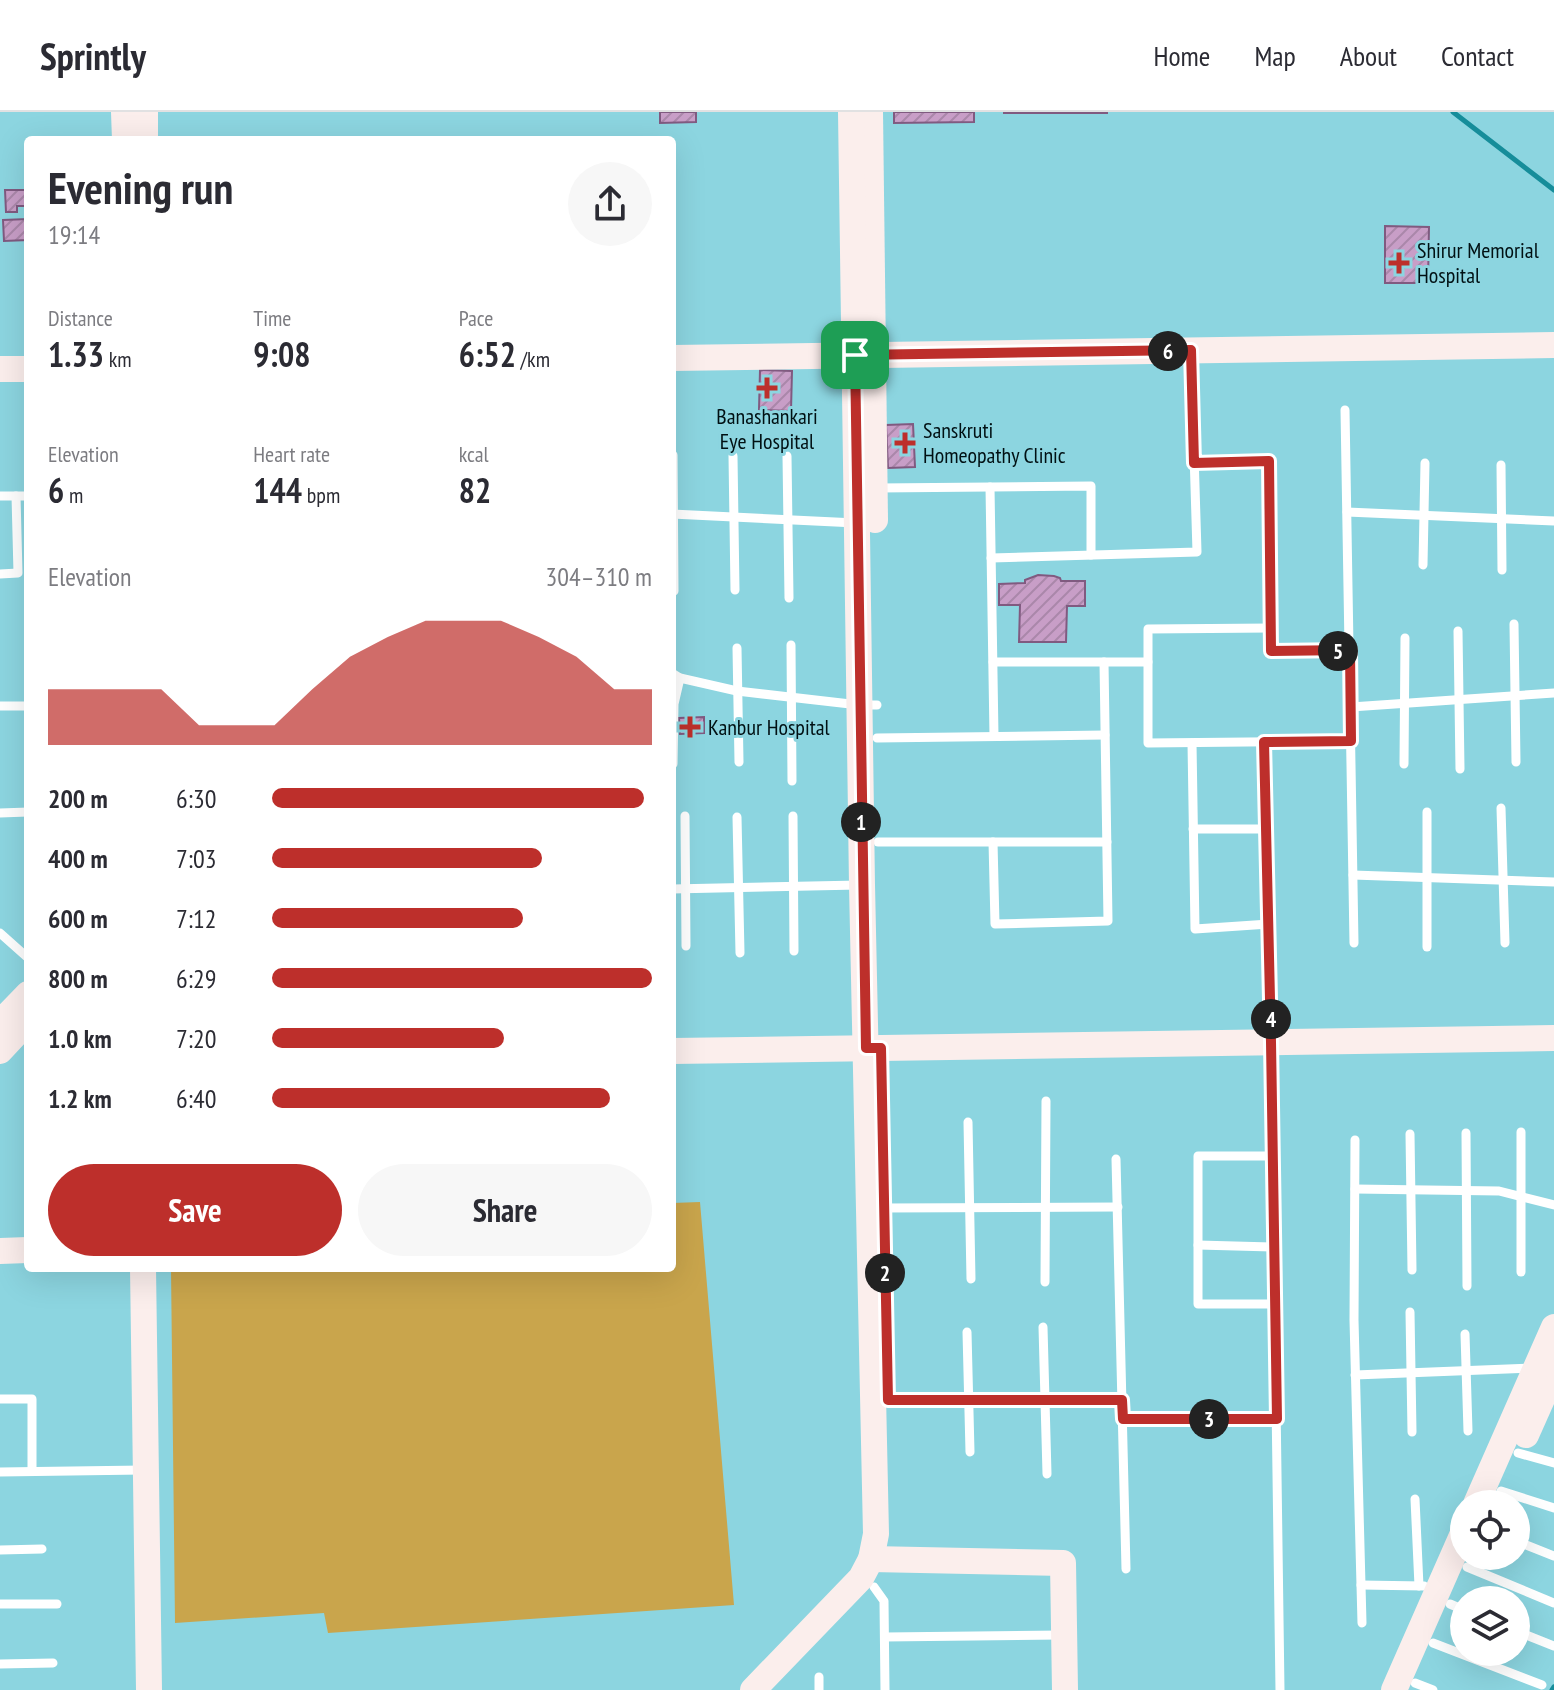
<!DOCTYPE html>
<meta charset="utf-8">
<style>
body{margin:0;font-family:"PT Sans Narrow",sans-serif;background:#f7f7f7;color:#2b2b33;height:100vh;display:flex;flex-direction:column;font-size:30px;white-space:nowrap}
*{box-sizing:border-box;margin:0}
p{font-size:26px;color:#7c7c81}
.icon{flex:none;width:44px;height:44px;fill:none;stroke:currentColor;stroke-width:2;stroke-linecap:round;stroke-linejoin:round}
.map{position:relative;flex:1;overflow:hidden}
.details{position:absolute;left:24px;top:24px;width:652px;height:1136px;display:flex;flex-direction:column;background:#fff;border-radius:8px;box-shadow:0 8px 32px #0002}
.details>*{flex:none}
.tools{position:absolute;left:1450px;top:1378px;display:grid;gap:16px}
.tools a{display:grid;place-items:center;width:80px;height:80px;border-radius:50%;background:#fff;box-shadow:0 8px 32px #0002;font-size:40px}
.pin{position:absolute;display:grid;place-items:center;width:68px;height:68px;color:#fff;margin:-34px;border-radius:16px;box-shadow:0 4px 12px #0006}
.km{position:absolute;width:40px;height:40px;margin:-20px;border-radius:50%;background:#222;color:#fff;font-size:22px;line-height:40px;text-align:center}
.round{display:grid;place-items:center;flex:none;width:84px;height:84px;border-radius:42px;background:#f7f7f7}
.overview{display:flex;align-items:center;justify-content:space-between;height:136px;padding:0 24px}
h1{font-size:44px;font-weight:700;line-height:60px}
.figures{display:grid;grid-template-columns:repeat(3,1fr);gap:12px;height:136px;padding:8px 24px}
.figures div{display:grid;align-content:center}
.figures b{font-size:34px;font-weight:700}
.figures small{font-size:22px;font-weight:400}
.figures p{font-size:22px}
.chart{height:224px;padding:16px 24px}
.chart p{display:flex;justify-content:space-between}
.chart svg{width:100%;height:144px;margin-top:8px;fill:#bd2f2b;opacity:.7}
.action{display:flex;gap:16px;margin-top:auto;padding:16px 24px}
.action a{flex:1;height:92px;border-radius:48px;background:#bd2f2b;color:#fff;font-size:32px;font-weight:700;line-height:92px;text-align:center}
.action a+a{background:#f7f7f7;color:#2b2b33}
ul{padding:0 24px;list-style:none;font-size:26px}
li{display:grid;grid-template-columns:128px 96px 1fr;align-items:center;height:60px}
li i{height:20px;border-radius:10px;background:#bd2f2b}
header{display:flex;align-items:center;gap:48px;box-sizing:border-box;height:112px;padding:0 40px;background:#fff;border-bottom:2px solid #e1e1e2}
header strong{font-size:38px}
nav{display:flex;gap:44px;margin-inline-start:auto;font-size:28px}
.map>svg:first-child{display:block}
.park{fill:#c9a54c}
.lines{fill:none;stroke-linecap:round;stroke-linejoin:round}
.stream{stroke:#168d9a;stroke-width:5}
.building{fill:url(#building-hatch);stroke:#805a80;stroke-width:2}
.lane{stroke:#fff;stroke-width:9}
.secondary{stroke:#fbeeec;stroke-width:26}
.route-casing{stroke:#fff;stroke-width:16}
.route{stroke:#bd2f2b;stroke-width:10}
.poi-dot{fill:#bd2f2b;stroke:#8cd5e0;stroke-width:3}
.labels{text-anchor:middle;stroke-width:6;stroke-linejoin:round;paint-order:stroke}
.poi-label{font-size:22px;fill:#001013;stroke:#8cd5e0;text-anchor:start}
</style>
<header>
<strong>Sprintly</strong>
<nav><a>Home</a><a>Map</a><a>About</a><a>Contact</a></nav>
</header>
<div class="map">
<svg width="1554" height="1578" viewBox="0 0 1554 1578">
<defs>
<pattern id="building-hatch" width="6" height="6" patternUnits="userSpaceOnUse" patternTransform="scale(2)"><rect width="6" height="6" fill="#c89ec7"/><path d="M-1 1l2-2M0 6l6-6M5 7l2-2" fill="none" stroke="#aa87aa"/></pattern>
</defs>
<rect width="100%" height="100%" fill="#8cd5e0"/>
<polygon class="park" points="700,1090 734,1493 328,1521 324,1501 175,1511 171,1156 672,1156 672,1091"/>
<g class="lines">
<g class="stream">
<polyline points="1453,0 1554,78"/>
<polyline points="1552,1578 1554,1575"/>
</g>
</g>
<g class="building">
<polygon points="660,0 696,0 696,10 660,11"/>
<polygon points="894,0 974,0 974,10 894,11"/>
<rect x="1004" y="0" width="103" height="1"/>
<polygon points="5,78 28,78 28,94 17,94 17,100 6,100"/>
<polygon points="28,107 28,128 4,129 3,108"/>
<polygon points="1385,114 1429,115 1428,171 1385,171"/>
<polygon points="760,258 792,259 791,299 759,298"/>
<polygon points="913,312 915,355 888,356 886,313"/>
<polygon points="1038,463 1054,464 1060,466 1061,469 1085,469 1085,494 1067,494 1066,530 1019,530 1020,493 999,493 999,472 1025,471 1025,468"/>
<polygon points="704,605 704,621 680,622 679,606"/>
</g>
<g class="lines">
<g class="lane">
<polyline points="1345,298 1354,831"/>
<polyline points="673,343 674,479"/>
<polyline points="733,344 735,478"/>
<polyline points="787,344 789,486"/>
<polyline points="1194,351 1269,349 1271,539 1350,538"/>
<polyline points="1501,353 1502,458"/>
<polyline points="990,375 994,624"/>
<polyline points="878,376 1091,374 1091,443"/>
<polyline points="0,384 28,384"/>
<polyline points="1347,400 1554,409"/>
<polyline points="672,402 856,411"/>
<polyline points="991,446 1197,440 1191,242"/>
<polyline points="1423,453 1425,351"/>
<polyline points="0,462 18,461 16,384"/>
<polyline points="1514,512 1516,650"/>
<polyline points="1271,516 1148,517 1148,631 1351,629"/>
<polyline points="1458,519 1460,657"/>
<polyline points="791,533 792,669"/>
<polyline points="737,536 739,650"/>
<polyline points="993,550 1148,550"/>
<polyline points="672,561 680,566 737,579 859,593 877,593"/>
<polyline points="0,594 28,594"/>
<polyline points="1351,595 1554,581"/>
<polyline points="877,626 1105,623"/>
<polyline points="1264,630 1271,930 1280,1578"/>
<polyline points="1192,631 1195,817 1269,812"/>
<polyline points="673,652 674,592 680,566"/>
<polyline points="1404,652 1405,526"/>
<polyline points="1501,696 1505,831"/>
<polyline points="1427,700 1427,835"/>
<polyline points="0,701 28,700"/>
<polyline points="685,704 686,834"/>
<polyline points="793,704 794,839"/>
<polyline points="737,705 740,841"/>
<polyline points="1193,717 1266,717"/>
<polyline points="878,730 1107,730"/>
<polyline points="993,730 995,812 1108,809 1104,550"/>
<polyline points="1353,763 1554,770"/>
<polyline points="672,777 859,773"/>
<polyline points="0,821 28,846"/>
<polyline points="968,1010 971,1167"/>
<polyline points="1521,1020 1521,1160"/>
<polyline points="1466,1021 1467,1174"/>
<polyline points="1410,1022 1412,1158"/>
<polyline points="1355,1028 1354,1208 1362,1511"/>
<polyline points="1273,1044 1198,1044 1198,1192 1275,1192"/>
<polyline points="1116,1047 1126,1457"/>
<polyline points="1355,1077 1499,1079 1554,1093"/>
<polyline points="884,1096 1118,1095"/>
<polyline points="1198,1133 1274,1135"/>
<polyline points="1045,1170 1046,989"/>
<polyline points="1410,1200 1412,1320"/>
<polyline points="1043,1215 1047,1362"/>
<polyline points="967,1220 970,1340"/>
<polyline points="1465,1222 1468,1319"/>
<polyline points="1355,1263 1532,1256"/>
<polyline points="0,1287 32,1287 32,1359"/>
<polyline points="888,1288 1122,1288"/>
<polyline points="1123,1307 1277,1307"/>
<polyline points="1518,1341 1554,1351"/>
<polyline points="0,1360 143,1358"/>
<polyline points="1501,1379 1554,1396"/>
<polyline points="1415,1387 1419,1474"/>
<polyline points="1516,1429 1554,1444"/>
<polyline points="0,1438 42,1437"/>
<polyline points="1467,1455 1554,1491"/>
<polyline points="1361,1473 1424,1474"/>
<polyline points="874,1475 884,1489 885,1578"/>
<polyline points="0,1492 57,1492"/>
<polyline points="1450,1492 1464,1498"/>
<polyline points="1516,1519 1554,1534"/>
<polyline points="885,1525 1061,1523"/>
<polyline points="1433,1531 1542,1573"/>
<polyline points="0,1552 53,1551"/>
<polyline points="819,1565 819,1578"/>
<polyline points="1415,1571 1433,1578"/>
</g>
<g class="secondary">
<polyline points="124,0 125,28"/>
<polyline points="145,0 145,28"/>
<polyline points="870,0 875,408"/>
<polyline points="672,246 1554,233"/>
<polyline points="0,257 28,257"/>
<polyline points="0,911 28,882"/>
<polyline points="0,939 28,909"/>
<polyline points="672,939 1554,926"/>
<polyline points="0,1139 28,1138"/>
<polyline points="143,1156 149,1578"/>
<polyline points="1526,1323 1554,1260"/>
<polyline points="1476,1392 1554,1215"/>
<polyline points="871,1447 1063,1451 1065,1578"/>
<polyline points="753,1578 861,1466 871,1447 876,1422 862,773 851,0"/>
<polyline points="1394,1578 1464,1419"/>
</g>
</g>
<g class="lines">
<defs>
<polygon id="route" points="1191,238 1194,351 1269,349 1271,539 1350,538 1351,629 1264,630 1271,930 1277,1307 1123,1307 1122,1288 888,1288 881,936 866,936 855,243"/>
</defs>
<use href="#route" class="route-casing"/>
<use href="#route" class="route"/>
</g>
<g class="poi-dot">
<path d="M1395 139h8v8h8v8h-8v8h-8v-8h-8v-8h8z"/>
<path d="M763 264h8v8h8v8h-8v8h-8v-8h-8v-8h8z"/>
<path d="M901 319h8v8h8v8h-8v8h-8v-8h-8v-8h8z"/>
<path d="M686 603h8v8h8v8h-8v8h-8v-8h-8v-8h8z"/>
</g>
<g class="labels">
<g class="poi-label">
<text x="1417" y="146">Shirur Memorial<tspan x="1417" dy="25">Hospital</tspan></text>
<text x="767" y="312" text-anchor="middle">Banashankari<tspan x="767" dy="25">Eye Hospital</tspan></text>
<text x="923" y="326">Sanskruti<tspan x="923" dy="25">Homeopathy Clinic</tspan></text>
<text x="708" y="623">Kanbur Hospital</text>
</g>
</g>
</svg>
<div class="tools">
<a><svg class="icon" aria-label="locate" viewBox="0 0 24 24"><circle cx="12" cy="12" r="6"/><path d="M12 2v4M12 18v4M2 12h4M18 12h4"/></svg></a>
<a><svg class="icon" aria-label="layers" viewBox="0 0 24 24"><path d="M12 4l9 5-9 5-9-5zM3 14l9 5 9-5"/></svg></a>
</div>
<div class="pin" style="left:855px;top:243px;background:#1e9e55"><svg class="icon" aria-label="arrive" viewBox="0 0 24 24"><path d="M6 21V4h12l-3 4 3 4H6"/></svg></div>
<b class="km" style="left:861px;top:710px">1</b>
<b class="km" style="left:885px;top:1161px">2</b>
<b class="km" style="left:1209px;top:1307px">3</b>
<b class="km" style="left:1271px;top:907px">4</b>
<b class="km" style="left:1338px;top:539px">5</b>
<b class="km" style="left:1168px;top:239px">6</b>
<section class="details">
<div class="overview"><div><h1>Evening run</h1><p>19:14</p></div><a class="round"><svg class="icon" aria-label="share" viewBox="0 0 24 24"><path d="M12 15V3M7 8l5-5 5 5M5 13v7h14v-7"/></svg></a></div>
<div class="figures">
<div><p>Distance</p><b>1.33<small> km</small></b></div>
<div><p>Time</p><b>9:08</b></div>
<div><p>Pace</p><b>6:52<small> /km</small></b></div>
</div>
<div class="figures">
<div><p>Elevation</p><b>6<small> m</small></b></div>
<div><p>Heart rate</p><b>144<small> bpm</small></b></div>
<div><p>kcal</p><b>82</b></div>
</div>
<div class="chart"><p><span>Elevation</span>304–310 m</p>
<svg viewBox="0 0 160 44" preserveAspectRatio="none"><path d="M0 44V27L10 27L20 27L30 27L40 38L50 38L60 38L70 27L80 17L90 11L100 6L110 6L120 6L130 11L140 17L150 27L160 27V44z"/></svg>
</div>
<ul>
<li><b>200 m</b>6:30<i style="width:98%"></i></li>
<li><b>400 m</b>7:03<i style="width:71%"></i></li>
<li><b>600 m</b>7:12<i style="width:66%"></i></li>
<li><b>800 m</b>6:29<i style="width:100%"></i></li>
<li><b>1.0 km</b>7:20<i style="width:61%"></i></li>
<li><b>1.2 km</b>6:40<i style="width:89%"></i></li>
</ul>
<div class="action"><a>Save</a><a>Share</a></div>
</section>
</div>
